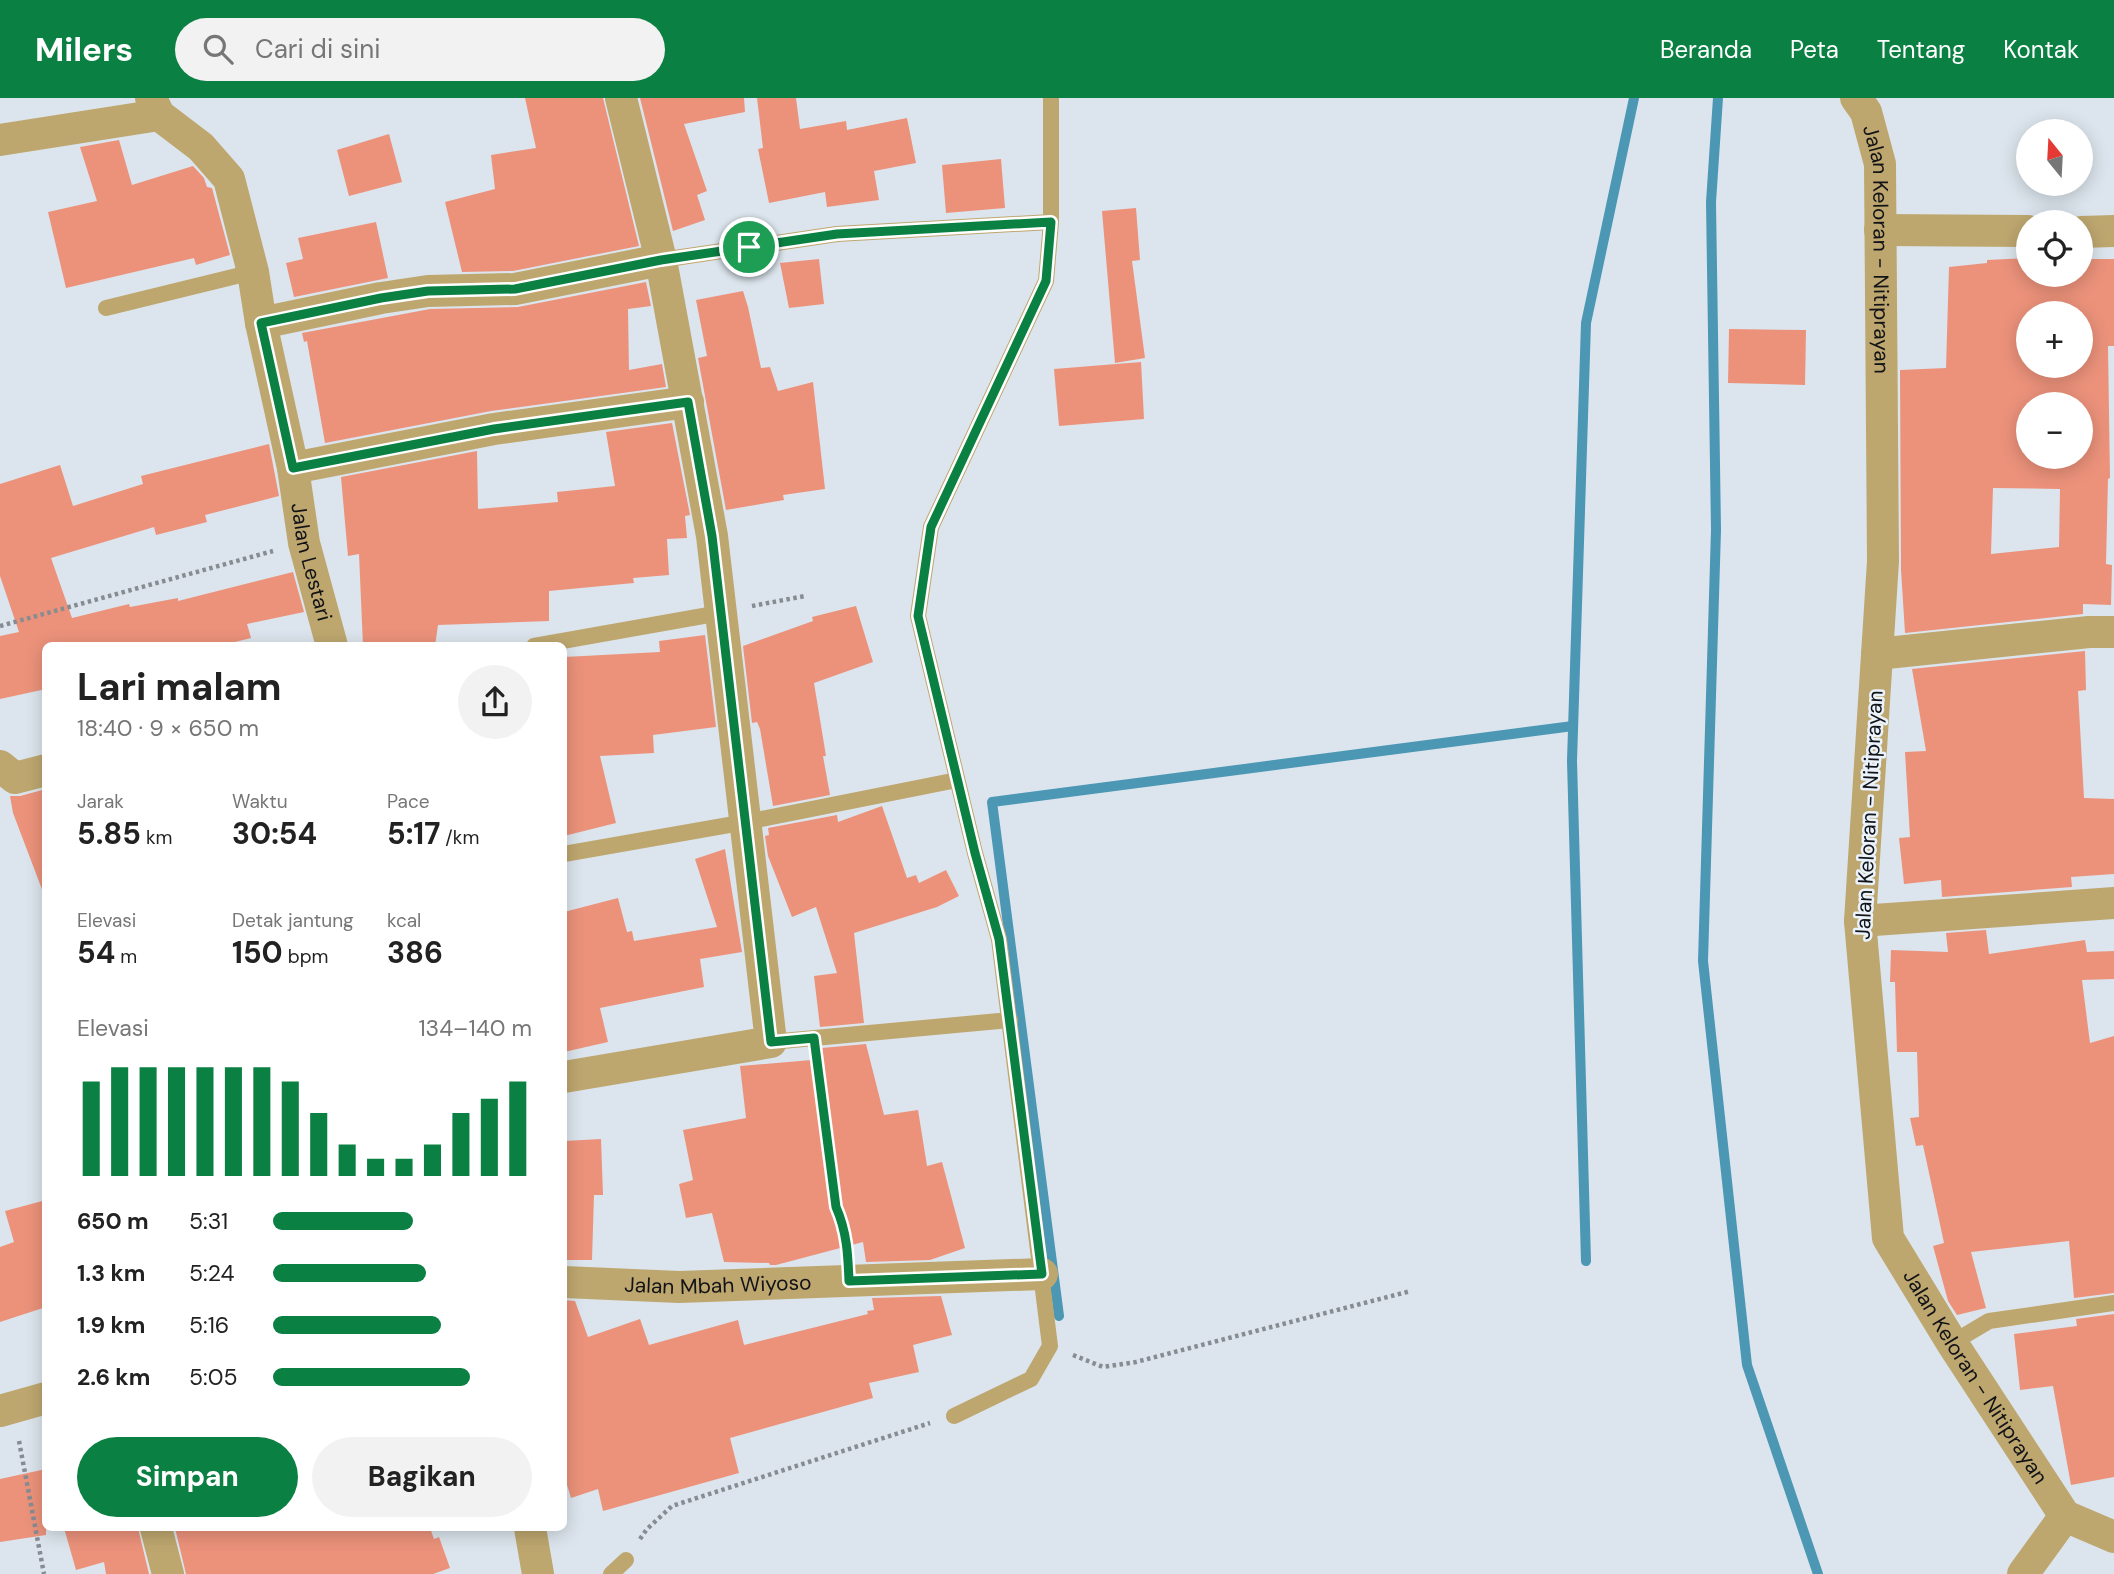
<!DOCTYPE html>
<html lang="id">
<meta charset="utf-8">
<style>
body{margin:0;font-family:"DM Sans",sans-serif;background:#f2f2f2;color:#222;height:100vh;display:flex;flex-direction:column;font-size:26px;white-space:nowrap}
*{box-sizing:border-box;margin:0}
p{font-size:23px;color:#767676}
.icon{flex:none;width:38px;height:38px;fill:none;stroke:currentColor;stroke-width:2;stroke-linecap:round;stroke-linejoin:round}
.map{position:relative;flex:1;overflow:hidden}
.panel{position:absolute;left:42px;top:544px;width:525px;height:889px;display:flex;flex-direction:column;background:#fff;border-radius:10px;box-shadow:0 4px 18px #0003}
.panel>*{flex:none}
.needle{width:46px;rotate:342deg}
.fabs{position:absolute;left:2016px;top:21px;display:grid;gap:14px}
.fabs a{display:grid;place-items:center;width:77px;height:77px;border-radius:50%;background:#fff;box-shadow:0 4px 18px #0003;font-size:35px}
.pin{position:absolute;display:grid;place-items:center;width:60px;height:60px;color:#fff;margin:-30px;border:4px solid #fff;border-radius:50%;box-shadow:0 2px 7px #0007}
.round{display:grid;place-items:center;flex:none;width:74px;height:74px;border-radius:37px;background:#f2f2f2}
.summary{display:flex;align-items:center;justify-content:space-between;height:119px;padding:0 35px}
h1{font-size:38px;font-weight:700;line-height:52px}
.figures{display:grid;grid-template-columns:repeat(3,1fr);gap:10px;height:119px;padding:7px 35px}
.figures div{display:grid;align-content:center}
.figures b{font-size:30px;font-weight:700}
.figures small{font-size:19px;font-weight:400}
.figures p{font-size:19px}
.chart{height:196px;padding:14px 35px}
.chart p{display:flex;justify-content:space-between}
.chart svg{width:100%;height:126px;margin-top:7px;stroke:#0b8043;stroke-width:6}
.action{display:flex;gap:14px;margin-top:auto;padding:14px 35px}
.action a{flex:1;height:80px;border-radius:42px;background:#0b8043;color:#fff;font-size:28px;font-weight:700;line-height:80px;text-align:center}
.action a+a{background:#f2f2f2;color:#222}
ul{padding:0 35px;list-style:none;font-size:23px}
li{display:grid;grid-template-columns:112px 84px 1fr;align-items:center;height:52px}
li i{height:18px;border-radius:9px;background:#0b8043}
header{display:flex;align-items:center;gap:42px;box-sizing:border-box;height:98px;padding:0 35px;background:#0b8043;color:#fff}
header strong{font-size:33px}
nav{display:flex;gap:38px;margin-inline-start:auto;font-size:24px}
.search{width:490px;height:63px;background:#f2f2f2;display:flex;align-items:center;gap:18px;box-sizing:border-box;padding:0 24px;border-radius:38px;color:#767676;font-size:26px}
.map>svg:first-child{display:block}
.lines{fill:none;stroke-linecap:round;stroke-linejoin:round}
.stream{stroke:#4b97b4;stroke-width:10}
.building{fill:#ec927b;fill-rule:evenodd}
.path{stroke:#868c92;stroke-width:4.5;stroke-dasharray:3.5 3.5;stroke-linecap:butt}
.lane{stroke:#bea76f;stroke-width:16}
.street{stroke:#bea76f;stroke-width:32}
.route-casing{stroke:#fff;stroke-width:14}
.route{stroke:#0b8043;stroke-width:9}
.labels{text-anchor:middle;stroke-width:5;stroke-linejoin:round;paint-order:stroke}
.street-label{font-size:21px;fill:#111316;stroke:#eaf2fb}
</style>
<header>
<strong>Milers</strong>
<div class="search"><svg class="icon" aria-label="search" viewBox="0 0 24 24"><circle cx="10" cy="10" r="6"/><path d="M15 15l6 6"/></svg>Cari di sini</div>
<nav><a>Beranda</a><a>Peta</a><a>Tentang</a><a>Kontak</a></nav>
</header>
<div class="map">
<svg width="2114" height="1476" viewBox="0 0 2114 1476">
<rect width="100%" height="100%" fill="#dce5ed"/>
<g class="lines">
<g class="stream">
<polyline points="1718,0 1711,104 1716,432 1703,863 1747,1267 1818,1476"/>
<polyline points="1586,1163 1572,663 1586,225 1634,0"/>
<polyline points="1059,1218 992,704 1573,628"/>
</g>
</g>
<g class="building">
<polygon points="525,0 603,0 639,148 513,173 462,174 445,104 495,91 491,57 536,50"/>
<polygon points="640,0 744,0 745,14 684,26 707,93 697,97 705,122 673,133"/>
<polygon points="757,0 796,0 800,31 846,23 847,32 907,20 916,65 874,73 879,102 827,109 825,94 769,105 758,51 763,50"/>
<polygon points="389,36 402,84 349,98 337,52"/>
<polygon points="119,42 132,87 193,68 204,80 207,89 212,90 230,157 196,167 194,160 66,190 48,114 97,103 80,49"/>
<polygon points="1001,61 1005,110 946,115 942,67"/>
<polygon points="1136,110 1140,162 1132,163 1145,260 1115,265 1102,113"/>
<polygon points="376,124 388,180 294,199 286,165 303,161 298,140"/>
<path d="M2028 160V177H2081V161H2114V248H2108L2110 380 2108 381 2106 466 2112 467 2111 507 2083 506V516L1905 535 1901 472 1900 272 1946 270 1949 169 1987 165V162ZM2028 215H2081V268H2028ZM2028 306H2081V359H2028ZM1993 390 2060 391 2059 449 1991 456Z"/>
<polygon points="819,161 824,206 789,210 780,165"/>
<polygon points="646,184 651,208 628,211 629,272 662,266 666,289 491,313 325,345 307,243 304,244 302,235 430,211 518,209"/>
<polygon points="743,193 748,209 761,270 770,269 778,293 813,284 825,391 783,397 784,402 726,412 698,260 707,258 696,202"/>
<polygon points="1729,231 1806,232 1805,287 1728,285"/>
<polygon points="1141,264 1144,321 1059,328 1054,271"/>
<polygon points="672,325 690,417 685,418 687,440 667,441 669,477 633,480 634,485 549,493 549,523 438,527 435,548 363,548 359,456 348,458 341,379 477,353 478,411 558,404 557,394 615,388 606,334"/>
<polygon points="269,346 279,398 205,417 207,424 156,437 154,429 51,460 72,520 129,506 130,509 178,500 178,503 293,474 304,514 247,526 251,540 219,548 46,548 46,591 0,601 0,538 19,534 0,478 0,386 60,367 73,408 143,386 141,378"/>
<polygon points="856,508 873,564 814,585 826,658 823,658 830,697 773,708 760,631 757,624 752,625 743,548 813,523 812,519"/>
<polygon points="705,537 716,629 653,637 654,655 600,658 616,725 564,738 564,559 660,554 659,543"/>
<polygon points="2085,553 2086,592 2078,593 2084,700 2114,701 2114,776 2071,779 2072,789 1942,799 1941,782 1904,786 1899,740 1910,739 1905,654 1926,653 1912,571"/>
<polygon points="46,691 46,794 43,794 13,715 10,698 20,698"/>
<polygon points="882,708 907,780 916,777 919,785 946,772 959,798 937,809 854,835 864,925 820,929 814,878 837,875 816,809 792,819 768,758 765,738 769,737 768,730 837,717 838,724"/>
<polygon points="725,751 742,854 700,861 704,889 600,910 608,944 564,954 564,814 618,800 627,834 632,833 634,843 717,829 695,761"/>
<polygon points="1986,832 1989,856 2085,842 2087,854 2114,853 2114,881 2082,882 2090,945 2114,938 2114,1195 2074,1200 2069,1143 1971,1154 1986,1210 1957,1217 1948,1203 1933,1148 1944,1145 1923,1047 1916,1048 1910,1020 1919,1019 1917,954 1897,954 1895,884 1890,884 1891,852 1948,854 1946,835"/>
<polygon points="866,946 884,1017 918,1012 927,1068 942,1064 965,1150 930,1162 866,1164 863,1144 776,1167 770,1167 769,1165 724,1164 712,1115 686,1120 679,1086 693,1082 683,1032 746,1020 740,968 823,961 822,950"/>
<polygon points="601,1041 603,1097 594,1097 592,1162 564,1162 564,1043"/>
<polygon points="46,1102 46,1209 0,1224 0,1149 14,1144 5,1113"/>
<polygon points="941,1198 952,1237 913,1247 919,1274 869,1285 873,1300 730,1340 739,1375 603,1413 598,1391 571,1400 564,1377 564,1202 575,1203 588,1239 640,1221 649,1247 738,1222 744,1247 868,1216 867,1213 874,1212 872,1200"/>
<polygon points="2114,1216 2114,1379 2071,1387 2053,1288 2020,1292 2014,1236 2077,1228 2076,1221"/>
<polygon points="46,1371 46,1437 0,1444 0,1381"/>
<polygon points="64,1430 138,1430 149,1476 106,1476 104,1464 76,1472"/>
<polygon points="175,1430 430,1430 434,1441 439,1439 450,1470 433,1476 186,1476"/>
</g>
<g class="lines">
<g class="path">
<polyline points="752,508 805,498"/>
<polyline points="0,528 273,453"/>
<polyline points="817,965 836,1109 845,1128 847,1149"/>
<polyline points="1073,1257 1103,1269 1136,1264 1411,1193"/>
<polyline points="19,1343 44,1476"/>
<polyline points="640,1441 647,1431 672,1408 930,1325"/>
</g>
<g class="lane">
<polyline points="661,162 837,136 1051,124"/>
<polyline points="106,210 253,174"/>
<polyline points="534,548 720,515"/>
<polyline points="564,756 746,724 957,682"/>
<polyline points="771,944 1010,922"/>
<polyline points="1952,1245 1989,1223 2114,1205"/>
<polyline points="954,1318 1031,1281 1050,1248 999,841 975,755 918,518 931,429 1046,183 1051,124 1051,0"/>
<polyline points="611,1476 626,1462"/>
</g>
<g class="street">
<path id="s1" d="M151 0 159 17 201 49 229 81 253 174 261 225 293 370 304 445 332 548"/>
<path id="s2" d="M1856 0 1866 14 1880 66 1883 463 1860 823 1888 1140 1952 1245 2065 1418 2114 1439"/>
<polyline points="0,42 159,17"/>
<polyline points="1880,132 2028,133"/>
<polyline points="2081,134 2114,133"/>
<polyline points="261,225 381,200 428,193 515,191 661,162"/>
<polyline points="293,370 494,331 688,304"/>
<polyline points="1877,556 2089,534 2114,534"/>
<polyline points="0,668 15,680 46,672"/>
<polyline points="1860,823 2114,805"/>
<polyline points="564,979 771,944 712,438 661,162 621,0"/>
<path id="s3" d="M564 1184 679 1189 1042 1176"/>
<polyline points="0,1313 46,1300"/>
<polyline points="156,1430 168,1476"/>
<polyline points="530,1430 538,1476"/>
<polyline points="2023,1476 2065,1418"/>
</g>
</g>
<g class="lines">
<defs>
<path id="route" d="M1051 124 1046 183 931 429 918 518 975 755 999 841 1042 1176 849 1183C848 1157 847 1134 836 1109L814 940 771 944 712 438 688 304 494 331 293 370 261 225 381 200 428 193 515 191 661 162 837 136Z"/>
</defs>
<use href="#route" class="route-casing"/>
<use href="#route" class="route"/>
</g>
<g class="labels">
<g class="street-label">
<text dy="7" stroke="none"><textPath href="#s2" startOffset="156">Jalan Keloran - Nitiprayan</textPath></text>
<text dy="7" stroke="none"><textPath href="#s1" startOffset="506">Jalan Lestari</textPath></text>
<text transform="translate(1869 717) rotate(-87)" y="7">Jalan Keloran - Nitiprayan</text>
<text dy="7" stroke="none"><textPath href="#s3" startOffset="154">Jalan Mbah Wiyoso</textPath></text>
<text dy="7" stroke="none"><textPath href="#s2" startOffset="1311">Jalan Keloran - Nitiprayan</textPath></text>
</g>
</g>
</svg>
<div class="fabs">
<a><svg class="needle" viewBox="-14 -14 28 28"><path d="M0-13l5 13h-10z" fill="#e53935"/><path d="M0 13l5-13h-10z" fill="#767676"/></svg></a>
<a><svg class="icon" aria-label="locate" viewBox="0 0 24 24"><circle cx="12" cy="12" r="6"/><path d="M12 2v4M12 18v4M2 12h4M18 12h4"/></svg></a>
<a>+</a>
<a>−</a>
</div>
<div class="pin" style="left:749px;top:149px;background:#1e9e55"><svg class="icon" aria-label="arrive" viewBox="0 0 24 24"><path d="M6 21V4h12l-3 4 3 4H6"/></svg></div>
<section class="panel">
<div class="summary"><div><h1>Lari malam</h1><p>18:40 · 9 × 650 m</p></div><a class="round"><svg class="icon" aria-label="share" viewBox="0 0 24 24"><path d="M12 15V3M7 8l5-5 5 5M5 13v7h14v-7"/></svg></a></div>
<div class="figures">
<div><p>Jarak</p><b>5.85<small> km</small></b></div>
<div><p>Waktu</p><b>30:54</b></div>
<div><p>Pace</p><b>5:17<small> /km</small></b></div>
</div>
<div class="figures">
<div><p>Elevasi</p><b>54<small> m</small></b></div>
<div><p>Detak jantung</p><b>150<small> bpm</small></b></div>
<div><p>kcal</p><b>386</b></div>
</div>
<div class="chart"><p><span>Elevasi</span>134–140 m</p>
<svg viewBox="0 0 160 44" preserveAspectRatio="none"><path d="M5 44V11M15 44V6M25 44V6M35 44V6M45 44V6M55 44V6M65 44V6M75 44V11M85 44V22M95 44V33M105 44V38M115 44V38M125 44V33M135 44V22M145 44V17M155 44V11"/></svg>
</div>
<ul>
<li><b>650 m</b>5:31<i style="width:54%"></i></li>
<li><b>1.3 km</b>5:24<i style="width:59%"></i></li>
<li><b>1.9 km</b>5:16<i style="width:65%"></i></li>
<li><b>2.6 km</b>5:05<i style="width:76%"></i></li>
</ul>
<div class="action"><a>Simpan</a><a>Bagikan</a></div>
</section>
</div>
